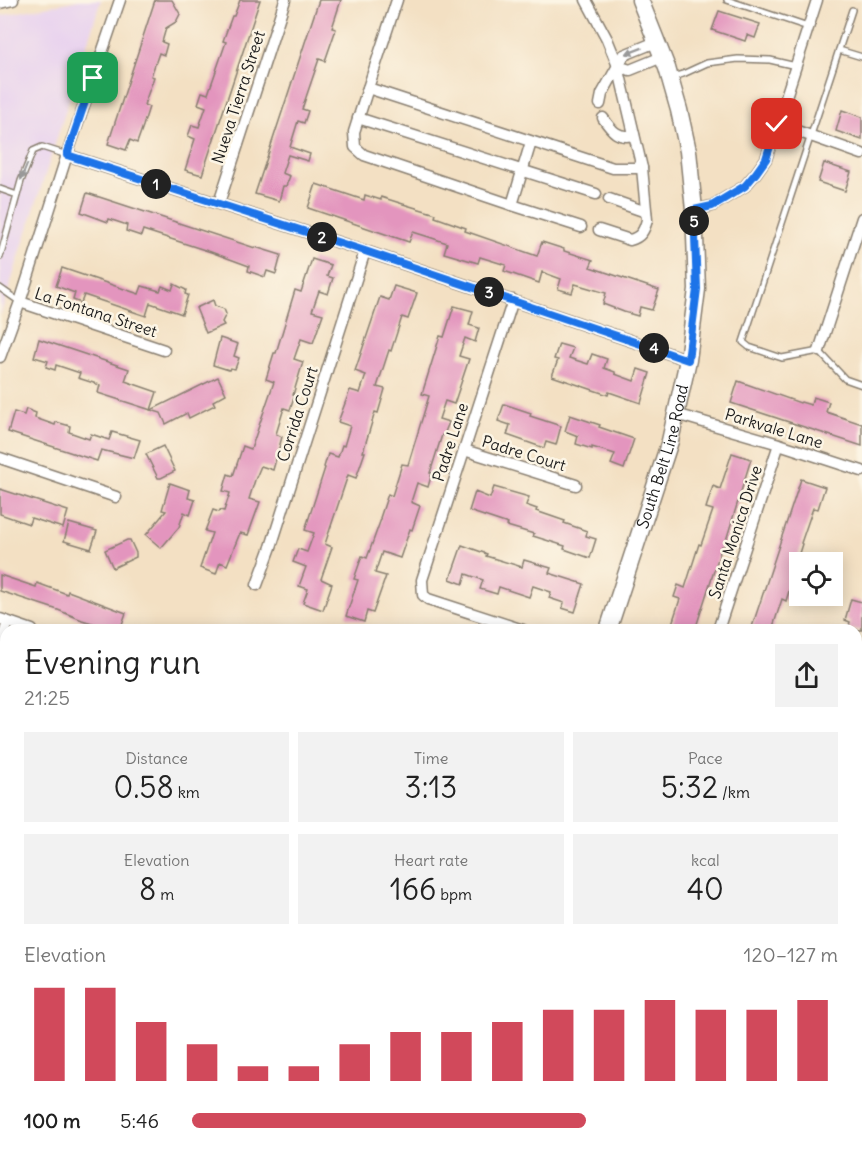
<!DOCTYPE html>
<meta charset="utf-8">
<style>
body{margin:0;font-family:Delius,sans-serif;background:#f2f2f2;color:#222;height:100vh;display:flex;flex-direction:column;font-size:22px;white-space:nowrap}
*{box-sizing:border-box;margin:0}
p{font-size:20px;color:#767676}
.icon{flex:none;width:33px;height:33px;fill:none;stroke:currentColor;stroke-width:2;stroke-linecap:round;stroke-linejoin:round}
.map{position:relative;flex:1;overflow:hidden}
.details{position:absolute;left:0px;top:624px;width:862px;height:531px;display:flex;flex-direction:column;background:#fff;border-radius:18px 18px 0 0;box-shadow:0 3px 15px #0003}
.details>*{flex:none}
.controls{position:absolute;left:789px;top:552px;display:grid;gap:12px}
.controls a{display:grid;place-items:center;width:54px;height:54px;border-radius:0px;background:#fff;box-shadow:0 3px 15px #0003;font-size:30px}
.pin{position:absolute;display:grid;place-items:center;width:51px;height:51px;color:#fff;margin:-26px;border-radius:12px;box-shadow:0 3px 9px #0006}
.km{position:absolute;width:30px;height:30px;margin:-15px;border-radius:50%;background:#222;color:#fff;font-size:16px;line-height:30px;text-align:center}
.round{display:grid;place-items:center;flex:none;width:63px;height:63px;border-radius:0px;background:#f2f2f2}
.headline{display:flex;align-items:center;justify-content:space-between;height:102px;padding:0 24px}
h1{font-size:33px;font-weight:600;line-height:45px}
.stats{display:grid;grid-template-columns:repeat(3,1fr);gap:9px;height:102px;padding:6px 24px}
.stats div{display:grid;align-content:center;border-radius:0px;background:#f2f2f2;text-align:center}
.stats b{font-size:30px;font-weight:600}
.stats small{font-size:16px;font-weight:400}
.stats p{font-size:16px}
.chart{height:168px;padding:12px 24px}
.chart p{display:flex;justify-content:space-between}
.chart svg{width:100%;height:108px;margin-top:6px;stroke:#d1495b;stroke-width:6}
ul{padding:0 24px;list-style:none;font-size:20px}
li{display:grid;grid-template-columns:96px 72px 1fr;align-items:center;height:45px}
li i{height:15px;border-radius:8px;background:#d1495b}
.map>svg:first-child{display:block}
.built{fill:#e8d2ef}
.building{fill:#e395be}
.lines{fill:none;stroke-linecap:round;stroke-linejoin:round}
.service-casing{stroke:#887e70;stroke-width:8}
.minor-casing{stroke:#887e70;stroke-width:13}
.tertiary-casing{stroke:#887e70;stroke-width:16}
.primary-casing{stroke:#887e70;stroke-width:19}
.service{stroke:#fff;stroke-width:5}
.minor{stroke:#fff;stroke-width:10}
.tertiary{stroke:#fff;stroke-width:14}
.primary{stroke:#fff;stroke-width:16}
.oneway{fill:#999}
.route-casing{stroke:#fff;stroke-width:12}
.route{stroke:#1a73e8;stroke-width:8}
.labels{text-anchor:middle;stroke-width:5;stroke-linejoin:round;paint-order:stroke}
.street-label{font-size:16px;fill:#1c1c1c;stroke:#fcf5e5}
</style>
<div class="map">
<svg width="862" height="1155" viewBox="0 0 862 1155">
<rect width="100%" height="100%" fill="#fcf5e5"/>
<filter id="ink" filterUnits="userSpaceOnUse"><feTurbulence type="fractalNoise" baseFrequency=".0167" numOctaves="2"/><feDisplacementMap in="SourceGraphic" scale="12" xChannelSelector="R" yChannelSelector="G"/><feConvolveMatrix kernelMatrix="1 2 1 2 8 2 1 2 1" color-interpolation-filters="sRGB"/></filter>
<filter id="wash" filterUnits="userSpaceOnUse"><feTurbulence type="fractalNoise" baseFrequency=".008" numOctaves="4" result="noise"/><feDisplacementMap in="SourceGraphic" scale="24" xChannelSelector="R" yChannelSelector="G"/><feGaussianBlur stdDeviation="1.35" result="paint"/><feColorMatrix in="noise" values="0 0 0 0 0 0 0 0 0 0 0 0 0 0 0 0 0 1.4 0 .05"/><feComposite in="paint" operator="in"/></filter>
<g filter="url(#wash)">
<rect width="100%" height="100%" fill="#f3e0c3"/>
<g class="built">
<polygon points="79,0 101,0 0,316 0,16"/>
<polygon points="60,1149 320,1149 338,1155 58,1155"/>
</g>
<g id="blocks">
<g class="building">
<polygon points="155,0 172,0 180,14 176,22 166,28 162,42 167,44 164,55 159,53 151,76 154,77 144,105 149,107 143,126 137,143 130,140 126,150 108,144"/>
<polygon points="240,0 260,0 202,175 185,170 195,139 188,136 192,125 199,127 206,107 198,104 202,92 208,94 226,42 223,41 232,16 234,16"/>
<polygon points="319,0 341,0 332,28 336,29 325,61 319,59 302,109 308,111 304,123 298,121 290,147 310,154 308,161 288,155 282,173 290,176 286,186 283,186 279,201 255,194"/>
<polygon points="719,11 760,24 755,38 747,35 745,41 712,30"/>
<polygon points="842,110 862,117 862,140 836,131"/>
<polygon points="824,163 851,172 845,191 818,182"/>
<polygon points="316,184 364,200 365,195 381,200 381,197 403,204 436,214 435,217 466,228 465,231 537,256 542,242 564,249 564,251 593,260 590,267 659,290 652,310 640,307 638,316 624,312 603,304 606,293 575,284 572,293 558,289 561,279 542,272 539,283 504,271 506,265 480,257 478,263 444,253 447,243 429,237 413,232 409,242 308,208"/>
<polygon points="87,193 255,248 255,247 281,255 276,274 267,271 265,277 248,271 249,266 211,252 143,230 141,236 126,231 127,225 109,219 108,222 81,212"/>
<polygon points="312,259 331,265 327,276 333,278 328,294 319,291 312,311 323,314 313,343 301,339 294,359 303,362 293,395 295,395 290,410 284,408 276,434 282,437 273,470 261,466 255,480 249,499 260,502 248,535 240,533 227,565 220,562 216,574 200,568 212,533 205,531 213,510 219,512 220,510 224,511 230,493 223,491 228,474 233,476 243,446 251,449 274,382 266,379 274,353 276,353 295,290 301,292"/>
<polygon points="62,268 139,294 142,286 160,291 162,286 172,290 174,284 186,290 185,294 188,295 182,314 150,303 146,316 84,295 81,303 73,300 75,293 56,286"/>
<polygon points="394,286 417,293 408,319 402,317 391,351 389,350 377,387 385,389 378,413 375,412 363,452 365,452 356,478 348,475 325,544 332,547 321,579 332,584 323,610 303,603 308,589 299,586 306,567 293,562 298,549 307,552 314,533 305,530 325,468 324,467 328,454 338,457 342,445 344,446 350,426 338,422 350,390 360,393 366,375 355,371 380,297 389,300"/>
<polygon points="213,300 215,306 224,309 226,314 222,322 224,325 206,333 196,308"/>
<polygon points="454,306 473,311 469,325 479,328 475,342 465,338 459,356 469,359 454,404 445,401 439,419 449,422 444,435 442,435 430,473 432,473 428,487 417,483 411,502 420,506 412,530 410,529 400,558 382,552 375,573 386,576 373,613 367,611 364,622 346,616 358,580 354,579 362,556 367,558 381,519 380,518 388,494 392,496 402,464 408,465 429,396 422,394 440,336 444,337"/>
<polygon points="220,338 238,344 234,356 239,358 235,369 230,368 229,370 213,365"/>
<polygon points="39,339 129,369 125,381 157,392 151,410 98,393 100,385 78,378 80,373 56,365 55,370 46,367 48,361 34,357"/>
<polygon points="559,344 573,348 569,358 588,364 592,354 607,359 604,368 615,372 615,374 634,381 638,369 650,373 641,403 609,392 608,395 552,376 558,360 554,359"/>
<polygon points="218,377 226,394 213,401 215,405 189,418 187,413 166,424 161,413 151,410"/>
<polygon points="738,381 800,403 801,402 811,405 813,397 829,402 826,412 862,424 862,446 731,403"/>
<polygon points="504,404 531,413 530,416 561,426 556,445 546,442 544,448 507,435 510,425 498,421"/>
<polygon points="26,409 36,413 35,418 55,425 56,422 70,426 69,432 89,439 91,434 109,440 112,432 140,440 134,458 101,450 97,461 8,432 14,412 24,415"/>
<polygon points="570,415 600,425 599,427 634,439 624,469 611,464 615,454 592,447 592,449 576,444 578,436 565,431"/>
<polygon points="163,446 175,471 161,478 158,478 146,454"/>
<polygon points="732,453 751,459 724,547 722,546 695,630 670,630 680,599 674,597 678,585 685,588 699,544 701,545 713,510 706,508 713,486 720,489"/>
<polygon points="801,479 825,487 818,509 813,508 801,543 802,544 792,575 794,575 786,601 782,599 772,630 751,630"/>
<polygon points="170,483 190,490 188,498 195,500 190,515 184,512 179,527 161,548 146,535 166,511 162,510"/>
<polygon points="494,487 529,497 526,505 537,509 536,511 565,521 564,523 587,531 586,536 596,539 590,558 564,549 565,546 533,536 534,534 507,526 508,524 469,511 475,492 490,498"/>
<polygon points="0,489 68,511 63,528 31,518 29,524 0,514"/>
<polygon points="69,523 97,531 91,549 64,541"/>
<polygon points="127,540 130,540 136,553 136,557 113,568 105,550"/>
<polygon points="462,545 487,554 486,556 522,567 524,560 551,568 549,573 584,584 575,612 562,608 564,603 549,598 551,592 533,586 529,597 499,587 497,594 480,589 483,580 466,574 463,584 450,579"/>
<polygon points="0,575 36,587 37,583 67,594 68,591 126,613 120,630 115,630 82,620 58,610 0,591"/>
<polygon points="851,599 862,602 862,630 848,630 850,622 845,620"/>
</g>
</g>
</g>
<g filter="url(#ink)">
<use href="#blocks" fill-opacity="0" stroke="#887e70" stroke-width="1.5"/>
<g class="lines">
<defs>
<g id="service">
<polyline points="727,0 808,27"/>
<polyline points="852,10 743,342 749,347 782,358 819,351 845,379 862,385"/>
<polyline points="839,50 862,57"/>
<polyline points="673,77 683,74 707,63 738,59 770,60 796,66"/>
<polyline points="0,189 17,195"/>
<polyline points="0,257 21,181 33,151 42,147 67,155"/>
<polyline points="0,288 20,302"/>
<polyline points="217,1149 233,1155"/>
<polyline points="76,1155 78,1149"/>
</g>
<g id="minor">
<polyline points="397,0 368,88 613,168 642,168"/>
<path d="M586 0 607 39 618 66 642 168 647 220C644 231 641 237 630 240L599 230"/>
<polyline points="0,3 13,0"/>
<polyline points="618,66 630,70 662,57"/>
<polyline points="368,88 354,132 355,147 364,155 512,205 581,227"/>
<polyline points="600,104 602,94 624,55 656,42"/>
<polyline points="358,118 596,194"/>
<path d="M603 118C612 131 618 139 634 135"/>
<polyline points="777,124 862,154"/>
<polyline points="67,155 365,251 688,360"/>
<polyline points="609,199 646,212"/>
<polyline points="219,203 285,0"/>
<polyline points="512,205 531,142"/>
<polyline points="694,210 712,206 745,186 756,173 766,159 817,0"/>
<polyline points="513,300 422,580 423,595 428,599 523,630"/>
<polyline points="20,302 164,350"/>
<polyline points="819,351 862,218"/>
<polyline points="0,357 20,302 67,155 120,0"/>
<polyline points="676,414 779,444 862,471"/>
<polyline points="464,450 576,485"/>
<polyline points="0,458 116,497"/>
<polyline points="257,585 271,547 365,251"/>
<polyline points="0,619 32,630"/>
<polyline points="718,630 779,444"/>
<polyline points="0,647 8,622"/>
<polyline points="856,746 862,729"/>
<polyline points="0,790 6,792"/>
<polyline points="0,959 6,961"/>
<polyline points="856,1087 862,1088"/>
<polyline points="534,1155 536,1149"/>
<polyline points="637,1155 638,1149"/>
<polyline points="747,1155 749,1149"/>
</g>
<polyline id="tertiary" points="856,947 862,949"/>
<g id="primary">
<path id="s1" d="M608 630 670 441 688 360 697 289 694 210 688 151 679 110 667 68 640 0"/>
<polyline points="436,1155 437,1149"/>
</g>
</defs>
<use href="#service" class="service-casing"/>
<use href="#minor" class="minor-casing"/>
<use href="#tertiary" class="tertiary-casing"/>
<use href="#primary" class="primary-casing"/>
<use href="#service" class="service"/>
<use href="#minor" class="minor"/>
<use href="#tertiary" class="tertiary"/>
<use href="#primary" class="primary"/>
</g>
<defs><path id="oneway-solid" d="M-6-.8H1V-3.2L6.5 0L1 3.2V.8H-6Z" transform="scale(1.5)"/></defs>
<g class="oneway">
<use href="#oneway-solid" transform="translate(634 51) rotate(159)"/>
<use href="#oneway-solid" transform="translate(24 172) rotate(112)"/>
</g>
</g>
<g class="lines" filter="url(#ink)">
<defs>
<polyline id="route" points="93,78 67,155 365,251 688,360 697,289 694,210 712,206 745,186 756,173 766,159 777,124"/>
</defs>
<use href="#route" class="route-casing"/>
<use href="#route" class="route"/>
</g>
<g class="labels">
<g class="street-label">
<text transform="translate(238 97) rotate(-72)" y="6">Nueva Tierra Street</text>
<text transform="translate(96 312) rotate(18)" y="6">La Fontana Street</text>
<text transform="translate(297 414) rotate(-72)" y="6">Corrida Court</text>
<text transform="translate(774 428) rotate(17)" y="6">Parkvale Lane</text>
<text transform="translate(450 442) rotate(-72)" y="6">Padre Lane</text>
<text transform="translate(524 453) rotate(17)" y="6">Padre Court</text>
<text dy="6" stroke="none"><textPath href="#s1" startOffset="182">South Belt Line Road</textPath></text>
<text transform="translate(735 532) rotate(-72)" y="6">Santa Monica Drive</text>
</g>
</g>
</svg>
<div class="controls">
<a><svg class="icon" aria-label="locate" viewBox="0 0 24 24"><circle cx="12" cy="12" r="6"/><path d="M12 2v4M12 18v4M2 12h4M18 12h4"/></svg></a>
</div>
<div class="pin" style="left:93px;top:78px;background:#1e9e55"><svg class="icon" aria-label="arrive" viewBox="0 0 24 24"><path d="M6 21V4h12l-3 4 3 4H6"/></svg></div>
<div class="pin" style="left:777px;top:124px;background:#d93025"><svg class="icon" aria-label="check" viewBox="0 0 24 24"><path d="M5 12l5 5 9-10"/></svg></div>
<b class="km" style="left:156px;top:184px">1</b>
<b class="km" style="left:322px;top:237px">2</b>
<b class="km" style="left:489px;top:292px">3</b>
<b class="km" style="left:654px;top:348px">4</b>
<b class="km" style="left:694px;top:221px">5</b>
<section class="details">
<div class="headline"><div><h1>Evening run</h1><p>21:25</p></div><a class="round"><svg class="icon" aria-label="share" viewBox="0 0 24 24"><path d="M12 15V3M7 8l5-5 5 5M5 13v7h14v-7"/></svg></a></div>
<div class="stats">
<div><p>Distance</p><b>0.58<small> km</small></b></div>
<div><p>Time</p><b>3:13</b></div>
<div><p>Pace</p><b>5:32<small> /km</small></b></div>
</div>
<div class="stats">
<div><p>Elevation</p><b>8<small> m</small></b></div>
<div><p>Heart rate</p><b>166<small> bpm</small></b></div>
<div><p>kcal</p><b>40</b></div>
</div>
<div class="chart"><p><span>Elevation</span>120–127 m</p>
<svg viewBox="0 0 160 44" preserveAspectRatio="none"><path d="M5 44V6M15 44V6M25 44V20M35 44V29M45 44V38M55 44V38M65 44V29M75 44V24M85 44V24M95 44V20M105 44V15M115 44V15M125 44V11M135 44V15M145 44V15M155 44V11"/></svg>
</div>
<ul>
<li><b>100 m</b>5:46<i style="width:61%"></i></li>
</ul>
</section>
</div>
